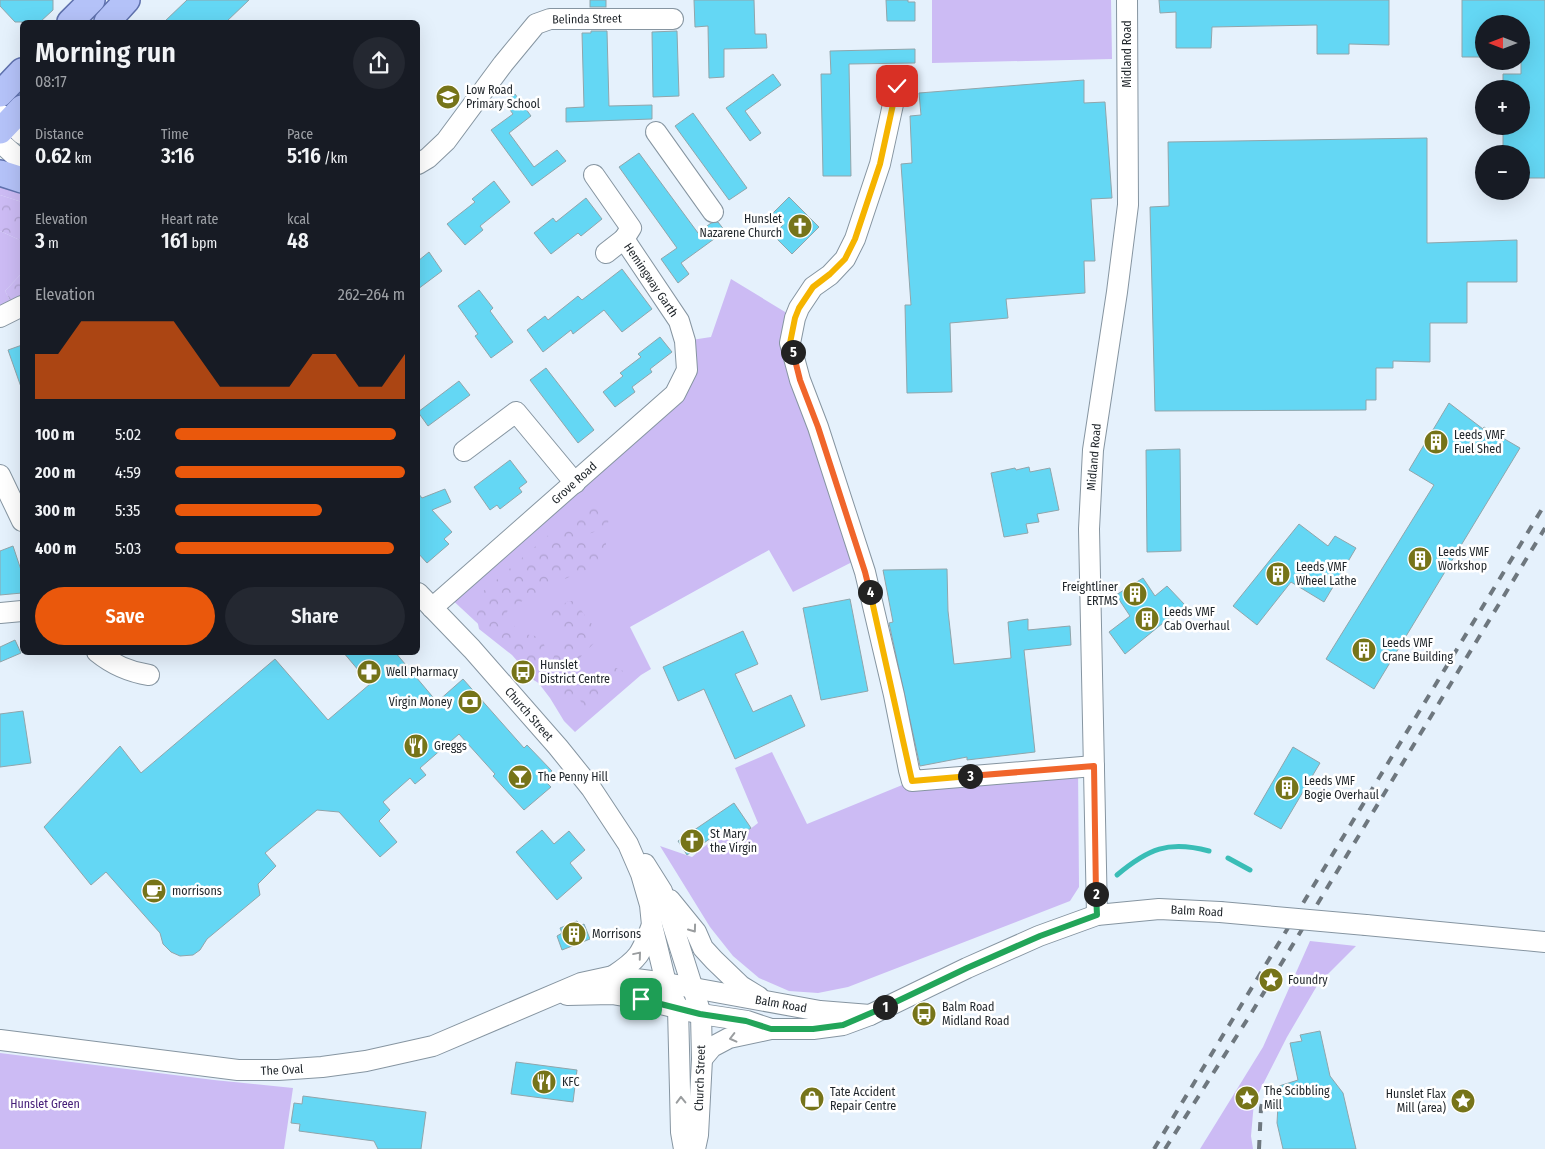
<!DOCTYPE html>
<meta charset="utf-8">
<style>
body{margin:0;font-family:"Fira Sans Condensed",sans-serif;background:#242831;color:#f1f3f6;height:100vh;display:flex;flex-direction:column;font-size:19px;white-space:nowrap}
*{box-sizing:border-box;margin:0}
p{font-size:16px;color:#9ea1a6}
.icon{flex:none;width:28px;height:28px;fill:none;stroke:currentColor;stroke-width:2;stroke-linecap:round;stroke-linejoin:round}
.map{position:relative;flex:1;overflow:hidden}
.drawer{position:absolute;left:20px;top:20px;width:400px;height:635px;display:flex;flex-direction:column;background:#171b24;border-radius:8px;box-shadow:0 5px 20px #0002}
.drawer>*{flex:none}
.needle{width:32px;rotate:270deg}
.buttons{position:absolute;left:1475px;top:15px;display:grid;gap:10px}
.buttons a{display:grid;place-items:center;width:55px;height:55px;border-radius:50%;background:#171b24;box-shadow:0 5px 20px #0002;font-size:25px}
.pin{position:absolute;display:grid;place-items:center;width:42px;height:42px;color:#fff;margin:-21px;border-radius:10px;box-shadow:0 2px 8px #0006}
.km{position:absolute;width:25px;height:25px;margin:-12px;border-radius:50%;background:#222;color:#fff;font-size:14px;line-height:25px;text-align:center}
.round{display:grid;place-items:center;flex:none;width:52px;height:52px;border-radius:26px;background:#242831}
.overview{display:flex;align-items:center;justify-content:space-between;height:85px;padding:0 15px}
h1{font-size:28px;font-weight:600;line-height:38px}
.metrics{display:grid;grid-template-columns:repeat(3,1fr);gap:8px;height:85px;padding:5px 15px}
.metrics div{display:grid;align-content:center}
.metrics b{font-size:21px;font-weight:600}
.metrics small{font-size:14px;font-weight:400}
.metrics p{font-size:14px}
.chart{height:140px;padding:10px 15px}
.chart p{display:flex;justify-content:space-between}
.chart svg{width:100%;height:90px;margin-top:5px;fill:#ea580c;opacity:.7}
.action{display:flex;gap:10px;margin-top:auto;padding:10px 15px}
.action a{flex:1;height:58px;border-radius:30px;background:#ea580c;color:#fff;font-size:20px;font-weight:600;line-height:58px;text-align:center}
.action a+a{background:#242831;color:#f1f3f6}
ul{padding:0 15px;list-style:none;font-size:16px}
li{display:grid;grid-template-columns:80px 60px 1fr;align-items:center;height:38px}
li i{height:12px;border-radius:6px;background:#ea580c}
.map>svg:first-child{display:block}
.green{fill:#ccbbf4}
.forest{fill:url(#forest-crowns)}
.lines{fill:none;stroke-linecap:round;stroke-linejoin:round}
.stream{stroke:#39bdb6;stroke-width:5}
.building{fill:#64d7f4;stroke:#90a5ab}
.minor-casing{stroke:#8695a1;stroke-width:22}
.major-casing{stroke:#5f71ad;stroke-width:28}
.minor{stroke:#fff;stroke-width:20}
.major{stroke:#b4c2f8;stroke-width:25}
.rail{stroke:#6e777e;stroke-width:4;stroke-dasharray:9 9;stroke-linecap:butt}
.minor-bridge-casing{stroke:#8695a1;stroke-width:22;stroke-linecap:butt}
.minor-bridge{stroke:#fff;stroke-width:20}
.oneway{stroke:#9a9d9f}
.split-1-casing{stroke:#fff;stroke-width:10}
.split-2-casing{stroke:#fff;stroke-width:10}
.split-3-casing{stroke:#fff;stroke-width:10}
.split-4-casing{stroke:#fff;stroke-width:10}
.split-5-casing{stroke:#fff;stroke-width:10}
.split-6-casing{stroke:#fff;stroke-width:10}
.split-1{stroke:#22a559;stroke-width:6}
.split-2{stroke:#22a559;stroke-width:6}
.split-3{stroke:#f0652b;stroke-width:6}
.split-4{stroke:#f5b400;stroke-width:6}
.split-5{stroke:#f0652b;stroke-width:6}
.split-6{stroke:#f5b400;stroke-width:6}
.labels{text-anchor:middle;stroke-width:5;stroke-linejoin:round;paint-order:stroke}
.street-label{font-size:12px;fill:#1f252a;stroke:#fff}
.poi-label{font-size:12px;fill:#1f252a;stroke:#fff;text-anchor:start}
.park-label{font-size:12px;fill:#472079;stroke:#fff}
</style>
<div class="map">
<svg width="1545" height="1149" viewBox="0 0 1545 1149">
<defs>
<pattern id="forest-crowns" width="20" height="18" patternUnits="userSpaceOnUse" patternTransform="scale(1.25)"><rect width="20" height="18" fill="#ccbbf4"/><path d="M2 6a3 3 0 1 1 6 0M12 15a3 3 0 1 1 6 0" fill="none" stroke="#afa1d1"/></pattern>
</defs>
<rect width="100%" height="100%" fill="#e5f1fc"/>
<g class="green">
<polygon points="932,0 1111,0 1112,59 932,63"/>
<polygon points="0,184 22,190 22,202 0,195"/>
<polygon points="0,231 22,241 22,273 5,291 13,306 0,312"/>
<polygon points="731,279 795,318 790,343 860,558 793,592 769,550 630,627 651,669 641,675 575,732 564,721 550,698 517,655 489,634 447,595 675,394 685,341 711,337"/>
<polygon points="772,752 807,824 912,781 1078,766 1079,887 1070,901 848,987 818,993 789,991 759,978 733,956 710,927 660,846 692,857 723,831 732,843 758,823 735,768"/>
<polygon points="1310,941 1356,946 1318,984 1287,1037 1254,1102 1251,1136 1253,1149 1200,1149 1263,1047"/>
<polygon points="0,1053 214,1080 293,1088 284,1149 0,1149"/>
</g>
<g class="forest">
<polygon points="0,195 22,202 22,241 0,231"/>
<polygon points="22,273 22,301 13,306 5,291"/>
<polygon points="599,504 606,507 609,514 608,524 597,531 585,535 585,545 598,538 606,541 606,559 600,560 594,569 581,571 565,579 561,577 543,584 535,594 508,609 506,616 516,628 525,634 535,636 544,644 546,654 544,668 548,685 544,687 534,680 512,655 479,629 475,609 480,594 559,526 565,531 577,527 577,518 583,518 590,507"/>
<path d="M568 601H575L588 620 598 630C598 644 590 646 582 655 580 658 578 663 575 666L580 681 587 683 600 673 605 678 612 666 623 671 627 679C622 688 615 688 608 693 601 699 599 706 589 709L583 706 578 696 568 703C557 691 548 672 554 656 557 650 561 644 564 639L563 631 550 616C554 609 561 607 568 601Z"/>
</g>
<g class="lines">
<g class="stream">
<polyline points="1228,858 1250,870"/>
<path d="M1117 875C1148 849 1168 840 1209 851"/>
</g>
</g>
<g class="building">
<polygon points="0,0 53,0 53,10 40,22 15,22 0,6"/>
<polygon points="187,0 249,0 226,22 164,22"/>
<rect x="590" y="0" width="16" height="7"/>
<polygon points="694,0 754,0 755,34 766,34 767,48 724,49 724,77 709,78 708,26 695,27"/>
<polygon points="886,0 908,0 908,2 915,2 915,21 887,21"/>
<polygon points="1159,0 1389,0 1389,45 1349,44 1349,54 1317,54 1317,25 1212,27 1211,48 1176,48 1176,12 1160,13"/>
<polygon points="1462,0 1545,0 1545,178 1521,178 1521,154 1503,154 1503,126 1521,126 1521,89 1503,89 1503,74 1521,74 1521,24 1484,24 1484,57 1462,57"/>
<polygon points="591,31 607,31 609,106 652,105 652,119 566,122 566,108 584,107 582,33 591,33"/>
<polygon points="677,31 679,96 653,97 652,32"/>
<polygon points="915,49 915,63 849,64 851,176 823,176 821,74 831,74 830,51"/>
<polygon points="773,74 781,85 745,111 761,133 750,141 726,108"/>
<polygon points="1084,80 1084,103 1105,102 1112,198 1091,199 1095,261 1084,261 1085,293 1006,299 1008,318 950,323 952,392 907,393 905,305 911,305 901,164 912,163 910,116 921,115 919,93"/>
<polygon points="515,94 531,116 509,133 534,167 557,150 566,161 532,186 491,130 513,114 504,102"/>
<polygon points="693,113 747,188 729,200 675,126"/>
<polygon points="1427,138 1427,243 1517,240 1517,282 1467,282 1467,323 1430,323 1430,362 1393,361 1393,368 1376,368 1376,400 1366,400 1366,410 1155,411 1150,207 1169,206 1168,142"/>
<polygon points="639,153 698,233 711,223 718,222 725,231 681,263 689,274 678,283 661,259 677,248 619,167"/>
<polygon points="494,181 510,202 480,226 483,230 465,245 447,224 475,202 472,199"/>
<polygon points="789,197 819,227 792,254 773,235 783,225 772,214"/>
<polygon points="586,198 602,219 581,236 578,233 551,254 534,233 553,218 556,222"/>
<polygon points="429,252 442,271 418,289 418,261"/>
<polygon points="622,269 652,309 622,332 604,310 573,334 571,330 543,352 527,330 545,316 548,320 578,296 582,300"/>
<polygon points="479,290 493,308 490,311 513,342 491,358 475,336 478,334 458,306"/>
<polygon points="660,337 672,352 650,369 652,372 632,387 635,392 615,407 603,392 623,376 620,373 641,357 638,354"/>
<polygon points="22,345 22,386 21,387 8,350"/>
<polygon points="546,368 594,430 578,443 530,380"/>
<polygon points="459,381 470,395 428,426 418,412"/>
<polygon points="1449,403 1483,429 1484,427 1520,448 1374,689 1326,659 1434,485 1409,470"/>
<polygon points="1180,449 1181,551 1147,552 1146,450"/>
<polygon points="510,460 527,482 519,488 522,492 500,509 497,505 490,510 474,487"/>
<polygon points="1029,467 1030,472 1050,468 1059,510 1037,514 1039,522 1026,524 1028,533 1004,537 991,473 1015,468 1016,470"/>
<polygon points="445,489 451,502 432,510 452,532 444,539 449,544 427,563 418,553 418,493 422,498"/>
<polygon points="1299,524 1328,546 1335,536 1356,548 1324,602 1291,582 1257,625 1233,606"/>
<polygon points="13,546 22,573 22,593 0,595 0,551"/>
<polygon points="947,569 948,611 954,664 1011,658 1008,622 1028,619 1028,630 1070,626 1071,645 1024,650 1035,752 967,760 967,757 920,766 889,623 893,622 883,570"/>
<polygon points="1143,578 1155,596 1167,586 1185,605 1125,654 1109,632 1130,616 1116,595"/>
<polygon points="850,599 868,691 821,700 803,608"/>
<polygon points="743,631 758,664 735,674 753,712 791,695 805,726 735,759 704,689 678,701 663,667"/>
<polygon points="15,640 21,653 0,662 0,647"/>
<polygon points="343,652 395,652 437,702 463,679 524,748 527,745 552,771 543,779 551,787 524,810 493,776 495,774 459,734 420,768 426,775 415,784 410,778 383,802 390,810 379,821 397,842 380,857 339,812 317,810 265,853 276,866 258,884 260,895 207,939 200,950 193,955 180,956 171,952 163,944 160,933 106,872 91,885 44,827 120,746 141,773 275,659 328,720 370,684"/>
<polygon points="23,711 31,763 0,767 0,714"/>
<polygon points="1293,747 1320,763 1281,829 1254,814"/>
<polygon points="734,803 751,828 734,840 725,828 687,855 678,841"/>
<polygon points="542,830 554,844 569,831 585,850 570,863 582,878 557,900 516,852"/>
<polygon points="577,921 580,926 584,924 590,939 562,950 557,936 562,933 560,928"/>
<polygon points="1320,1031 1330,1076 1343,1093 1356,1149 1283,1149 1277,1123 1279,1086 1298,1080 1290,1043 1302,1041 1300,1035"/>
<polygon points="516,1062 577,1070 573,1102 511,1094"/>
<polygon points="303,1096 426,1112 421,1149 378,1149 374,1141 299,1131 300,1124 291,1123 294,1103 302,1104"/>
</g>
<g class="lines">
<defs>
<g id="minor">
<polyline points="897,86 880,164 855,239 845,259 830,275 813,287 799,308 795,318 790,343 800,380 818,427 865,572 894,695 909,770 912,781 1094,766"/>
<polyline points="0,114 22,134"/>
<polyline points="656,132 713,212"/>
<polyline points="0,142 22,162"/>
<polyline points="418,164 428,158 446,141 503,64 536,24 550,19 673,19"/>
<polyline points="594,175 631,228 624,239"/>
<polyline points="0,317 22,306"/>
<polyline points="464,451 516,412 575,483"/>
<polyline points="0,475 22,521"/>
<polyline points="418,593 472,649 558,747 591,788 628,844 641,874 650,905 652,925 666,983 678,1008 681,1132 684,1149"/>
<polyline points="432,608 675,394 687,370 685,341 679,321 624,239 606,253"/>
<polyline points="0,613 22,611"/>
<path d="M97 652C113 665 129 672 149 675"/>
<polyline points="645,864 662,891 701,1014 702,1059 698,1135 695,1149"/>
<polyline points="670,900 696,932 703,948 714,960 741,986 759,997"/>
<polyline points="1097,915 1089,529 1093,450 1117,292 1128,205 1127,0"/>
<polyline points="1366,925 1545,942"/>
<path d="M613 976C639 959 641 954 652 925"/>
<polyline points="567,995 612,994 641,999 701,1014 747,1021 771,1029 813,1029 843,1025 870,1015 967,968 1039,936 1097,915 1159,909 1220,912"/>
<polyline points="0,1040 238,1070 278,1070 322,1067 366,1061 433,1046 581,983 613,976 666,983 820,1011 870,1015"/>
<polyline points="702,1059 712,1047 729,1038 771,1029"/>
</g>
<g id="major">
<polyline points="70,22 92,0"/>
<polyline points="107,22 127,0"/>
<polyline points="0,94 22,71"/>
<polyline points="0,131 22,108"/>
<polyline points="0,173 22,180"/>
</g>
</defs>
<use href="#minor" class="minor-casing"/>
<use href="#major" class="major-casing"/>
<use href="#minor" class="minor"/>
<use href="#major" class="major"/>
<g class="rail">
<polyline points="1154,1149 1545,504"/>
<polyline points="1165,1149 1252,1012 1545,528"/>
<polyline points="1259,1149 1261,1108 1263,1099"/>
</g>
<defs>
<polyline id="minor-bridge" points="1220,912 1366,925"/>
</defs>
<use href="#minor-bridge" class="minor-bridge-casing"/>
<use href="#minor-bridge" class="minor-bridge"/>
</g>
<defs><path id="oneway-chevron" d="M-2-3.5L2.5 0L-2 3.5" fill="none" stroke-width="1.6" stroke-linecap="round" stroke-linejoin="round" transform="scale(1.25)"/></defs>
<g class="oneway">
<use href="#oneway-chevron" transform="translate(693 929) rotate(54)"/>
<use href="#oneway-chevron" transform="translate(638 955) rotate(-50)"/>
<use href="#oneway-chevron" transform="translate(733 1038) rotate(166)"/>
<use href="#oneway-chevron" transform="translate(681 1100) rotate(-91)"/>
</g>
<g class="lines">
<defs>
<polyline id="split-1" points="641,999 700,1014 746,1021 771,1029 813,1029 843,1025 885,1007"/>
<polyline id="split-2" points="885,1007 967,968 1040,936 1097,915 1096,894"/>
<polyline id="split-3" points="970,776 1094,766 1096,894"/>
<polyline id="split-4" points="870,592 912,781 970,776"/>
<polyline id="split-5" points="793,352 800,380 818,427 865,572 870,592"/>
<polyline id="split-6" points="793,352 790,343 795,318 799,308 813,287 830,274 845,259 855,239 880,164 897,86"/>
</defs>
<use href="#split-1" class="split-1-casing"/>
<use href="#split-2" class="split-2-casing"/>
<use href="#split-3" class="split-3-casing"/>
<use href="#split-4" class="split-4-casing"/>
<use href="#split-5" class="split-5-casing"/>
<use href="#split-6" class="split-6-casing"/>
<use href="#split-1" class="split-1"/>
<use href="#split-2" class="split-2"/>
<use href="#split-3" class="split-3"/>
<use href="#split-4" class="split-4"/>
<use href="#split-5" class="split-5"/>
<use href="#split-6" class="split-6"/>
</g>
<defs>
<symbol id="school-disc" viewBox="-11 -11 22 22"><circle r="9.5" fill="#767419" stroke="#fff"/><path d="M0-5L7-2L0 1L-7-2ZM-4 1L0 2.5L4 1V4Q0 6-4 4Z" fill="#fff"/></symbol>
<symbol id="church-disc" viewBox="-11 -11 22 22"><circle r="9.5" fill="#767419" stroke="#fff"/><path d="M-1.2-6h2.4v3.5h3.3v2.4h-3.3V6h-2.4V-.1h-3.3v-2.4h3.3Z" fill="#fff"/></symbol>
<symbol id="building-disc" viewBox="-11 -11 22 22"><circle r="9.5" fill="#767419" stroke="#fff"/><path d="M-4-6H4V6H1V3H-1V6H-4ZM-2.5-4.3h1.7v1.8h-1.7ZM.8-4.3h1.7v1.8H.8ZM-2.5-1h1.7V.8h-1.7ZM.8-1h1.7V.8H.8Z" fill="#fff"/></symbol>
<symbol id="pharmacy-disc" viewBox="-11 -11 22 22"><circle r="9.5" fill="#767419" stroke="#fff"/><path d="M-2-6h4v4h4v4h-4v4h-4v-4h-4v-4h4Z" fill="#fff"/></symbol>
<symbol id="bus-disc" viewBox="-11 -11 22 22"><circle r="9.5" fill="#767419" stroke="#fff"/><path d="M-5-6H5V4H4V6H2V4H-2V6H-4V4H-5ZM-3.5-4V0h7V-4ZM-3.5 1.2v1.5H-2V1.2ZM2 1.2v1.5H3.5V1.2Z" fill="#fff"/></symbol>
<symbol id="bank-disc" viewBox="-11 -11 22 22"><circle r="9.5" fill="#767419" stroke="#fff"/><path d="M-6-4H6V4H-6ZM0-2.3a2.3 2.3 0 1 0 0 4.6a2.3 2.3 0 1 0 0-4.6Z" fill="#fff"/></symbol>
<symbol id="restaurant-disc" viewBox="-11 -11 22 22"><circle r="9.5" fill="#767419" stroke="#fff"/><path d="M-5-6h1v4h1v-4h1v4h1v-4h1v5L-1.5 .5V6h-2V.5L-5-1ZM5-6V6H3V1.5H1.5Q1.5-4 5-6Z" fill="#fff"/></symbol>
<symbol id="bar-disc" viewBox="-11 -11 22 22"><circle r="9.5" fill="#767419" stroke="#fff"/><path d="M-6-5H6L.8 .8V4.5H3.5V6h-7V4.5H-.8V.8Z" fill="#fff"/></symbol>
<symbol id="cafe-disc" viewBox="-11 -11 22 22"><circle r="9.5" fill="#767419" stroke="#fff"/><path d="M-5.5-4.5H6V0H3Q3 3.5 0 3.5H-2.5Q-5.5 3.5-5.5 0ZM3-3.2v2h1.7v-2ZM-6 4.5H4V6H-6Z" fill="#fff"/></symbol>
<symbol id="sight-disc" viewBox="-11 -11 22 22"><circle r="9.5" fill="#767419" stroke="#fff"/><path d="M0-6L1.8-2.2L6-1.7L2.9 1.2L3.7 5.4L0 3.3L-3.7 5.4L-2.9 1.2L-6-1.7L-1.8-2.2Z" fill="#fff"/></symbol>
<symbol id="shop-disc" viewBox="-11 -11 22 22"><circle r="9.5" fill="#767419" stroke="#fff"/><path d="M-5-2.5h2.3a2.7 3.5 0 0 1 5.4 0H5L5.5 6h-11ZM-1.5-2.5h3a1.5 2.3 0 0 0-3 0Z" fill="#fff"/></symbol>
</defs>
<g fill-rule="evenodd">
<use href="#school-disc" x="434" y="83" width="28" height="28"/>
<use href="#church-disc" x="786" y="212" width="28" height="28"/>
<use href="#building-disc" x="1422" y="428" width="28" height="28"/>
<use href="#building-disc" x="1406" y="545" width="28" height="28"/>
<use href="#building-disc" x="1264" y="560" width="28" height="28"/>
<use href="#building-disc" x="1121" y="580" width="28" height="28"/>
<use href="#building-disc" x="1133" y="605" width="28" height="28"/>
<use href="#building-disc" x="1350" y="636" width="28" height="28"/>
<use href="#pharmacy-disc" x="355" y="658" width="28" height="28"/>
<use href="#bus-disc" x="509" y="658" width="28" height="28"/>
<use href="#bank-disc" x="456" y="688" width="28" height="28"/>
<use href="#restaurant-disc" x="402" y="732" width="28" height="28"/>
<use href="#bar-disc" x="506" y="763" width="28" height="28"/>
<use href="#building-disc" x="1273" y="774" width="28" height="28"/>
<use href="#church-disc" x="678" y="827" width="28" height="28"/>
<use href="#cafe-disc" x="140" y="877" width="28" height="28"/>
<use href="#building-disc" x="560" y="920" width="28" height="28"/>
<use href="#sight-disc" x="1257" y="966" width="28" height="28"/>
<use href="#bus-disc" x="910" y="1000" width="28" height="28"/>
<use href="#restaurant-disc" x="530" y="1068" width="28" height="28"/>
<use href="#sight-disc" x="1233" y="1084" width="28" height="28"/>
<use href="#shop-disc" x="798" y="1085" width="28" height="28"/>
<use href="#sight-disc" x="1449" y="1087" width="28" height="28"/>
</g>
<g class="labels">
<g class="street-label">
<text transform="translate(587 19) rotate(-1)" y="4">Belinda Street</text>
<text transform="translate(1127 54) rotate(-90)" y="4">Midland Road</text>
<text transform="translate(651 280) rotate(56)" y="4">Hemingway Garth</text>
<text transform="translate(1094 457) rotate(-85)" y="4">Midland Road</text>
<text transform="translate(574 483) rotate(-42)" y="4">Grove Road</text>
<text transform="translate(529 714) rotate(49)" y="4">Church Street</text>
<text transform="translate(1197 911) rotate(3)" y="4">Balm Road</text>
<text transform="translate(781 1004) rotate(10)" y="4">Balm Road</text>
<text transform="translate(282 1070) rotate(-3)" y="4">The Oval</text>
<text transform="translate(700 1078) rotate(-88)" y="4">Church Street</text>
</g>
<g class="poi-label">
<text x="466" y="94">Low Road<tspan x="466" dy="14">Primary School</tspan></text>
<text x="782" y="223" text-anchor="end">Hunslet<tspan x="782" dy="14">Nazarene Church</tspan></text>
<text x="1454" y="439">Leeds VMF<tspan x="1454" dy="14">Fuel Shed</tspan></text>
<text x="1438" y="556">Leeds VMF<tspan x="1438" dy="14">Workshop</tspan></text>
<text x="1296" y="571">Leeds VMF<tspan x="1296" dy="14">Wheel Lathe</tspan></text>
<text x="1118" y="591" text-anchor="end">Freightliner<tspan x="1118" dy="14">ERTMS</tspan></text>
<text x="1164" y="616">Leeds VMF<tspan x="1164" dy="14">Cab Overhaul</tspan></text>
<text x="1382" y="647">Leeds VMF<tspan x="1382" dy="14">Crane Building</tspan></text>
<text x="540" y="669">Hunslet<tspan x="540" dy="14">District Centre</tspan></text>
<text x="386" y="676">Well Pharmacy</text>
<text x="452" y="706" text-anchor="end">Virgin Money</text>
<text x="434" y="750">Greggs</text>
<text x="538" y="781">The Penny Hill</text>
<text x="1304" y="785">Leeds VMF<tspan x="1304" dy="14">Bogie Overhaul</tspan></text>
<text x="710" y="838">St Mary<tspan x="710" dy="14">the Virgin</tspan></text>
<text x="172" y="895">morrisons</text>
<text x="592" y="938">Morrisons</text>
<text x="1288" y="984">Foundry</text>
<text x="942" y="1011">Balm Road<tspan x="942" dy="14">Midland Road</tspan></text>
<text x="562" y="1086">KFC</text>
<text x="1264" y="1095">The Scibbling<tspan x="1264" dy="14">Mill</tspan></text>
<text x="830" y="1096">Tate Accident<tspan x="830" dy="14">Repair Centre</tspan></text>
<text x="1446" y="1098" text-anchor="end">Hunslet Flax<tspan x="1446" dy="14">Mill (area)</tspan></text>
</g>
<g class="park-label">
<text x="45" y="1108">Hunslet Green</text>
</g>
</g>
</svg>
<div class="buttons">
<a><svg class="needle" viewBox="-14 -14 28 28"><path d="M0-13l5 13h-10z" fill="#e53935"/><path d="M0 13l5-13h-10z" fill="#9ea1a6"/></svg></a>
<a>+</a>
<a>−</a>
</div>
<div class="pin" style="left:641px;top:999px;background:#1e9e55"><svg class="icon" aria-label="arrive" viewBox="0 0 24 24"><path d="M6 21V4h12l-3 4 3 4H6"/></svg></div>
<div class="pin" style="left:897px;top:86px;background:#d93025"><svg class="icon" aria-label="check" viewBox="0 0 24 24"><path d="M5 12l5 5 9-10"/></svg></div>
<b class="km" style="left:885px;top:1007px">1</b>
<b class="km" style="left:1096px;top:894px">2</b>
<b class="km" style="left:970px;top:776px">3</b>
<b class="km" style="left:870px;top:592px">4</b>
<b class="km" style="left:793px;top:352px">5</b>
<section class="drawer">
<div class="overview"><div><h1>Morning run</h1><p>08:17</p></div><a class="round"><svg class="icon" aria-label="share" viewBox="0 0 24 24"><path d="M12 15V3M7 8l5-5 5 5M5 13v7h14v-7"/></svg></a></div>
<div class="metrics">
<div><p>Distance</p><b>0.62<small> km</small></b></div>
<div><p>Time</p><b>3:16</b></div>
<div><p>Pace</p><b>5:16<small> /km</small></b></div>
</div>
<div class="metrics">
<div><p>Elevation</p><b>3<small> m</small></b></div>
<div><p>Heart rate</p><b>161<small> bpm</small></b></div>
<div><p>kcal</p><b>48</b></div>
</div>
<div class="chart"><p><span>Elevation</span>262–264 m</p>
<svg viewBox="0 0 160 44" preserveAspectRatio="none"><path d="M0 44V22L10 22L20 6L30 6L40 6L50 6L60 6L70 22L80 38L90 38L100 38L110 38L120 22L130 22L140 38L150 38L160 22V44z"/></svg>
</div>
<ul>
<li><b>100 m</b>5:02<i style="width:96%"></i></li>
<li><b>200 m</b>4:59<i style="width:100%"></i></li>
<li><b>300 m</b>5:35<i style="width:64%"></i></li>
<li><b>400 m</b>5:03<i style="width:95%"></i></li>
</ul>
<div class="action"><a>Save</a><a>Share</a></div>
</section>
</div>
